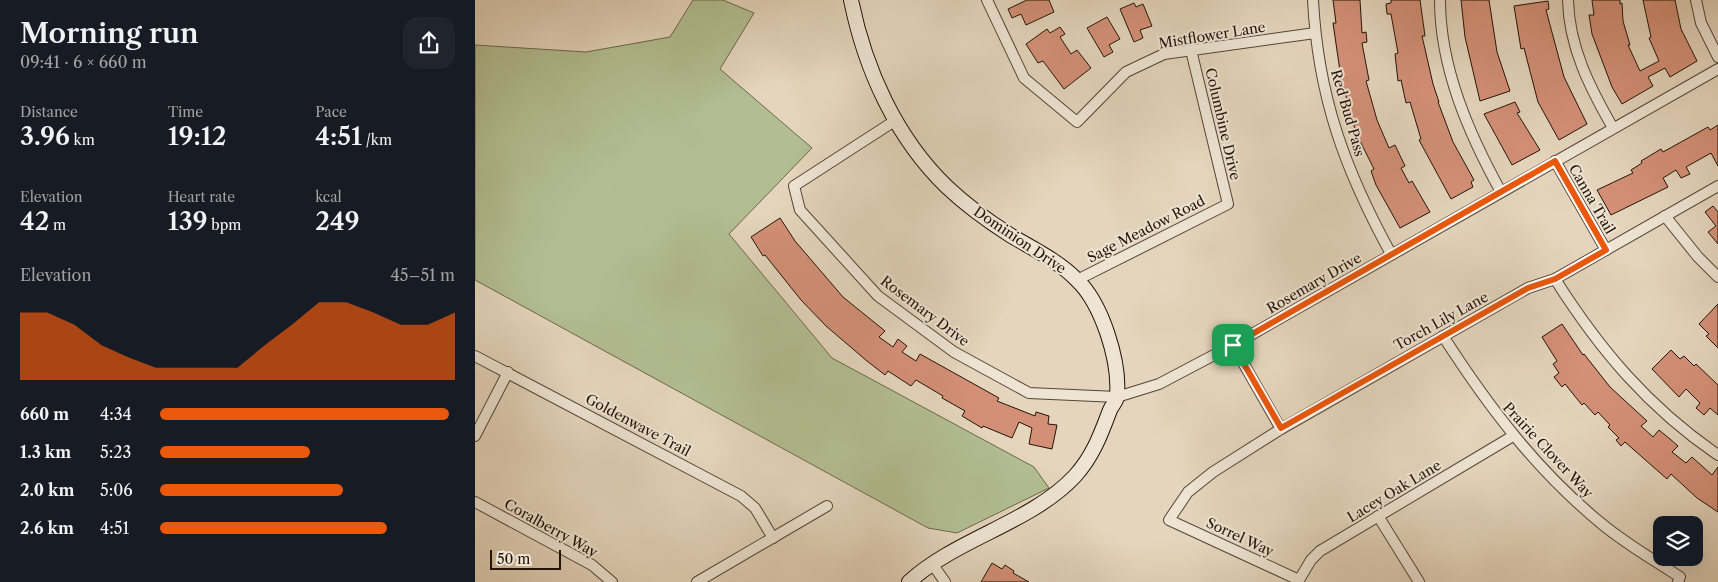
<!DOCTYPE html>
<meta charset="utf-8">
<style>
body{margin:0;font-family:"Libre Caslon Text",serif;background:#20242c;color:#f1f3f6;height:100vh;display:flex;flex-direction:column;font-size:19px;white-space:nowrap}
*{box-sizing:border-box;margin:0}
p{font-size:16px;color:#9ea1a6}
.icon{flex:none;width:28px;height:28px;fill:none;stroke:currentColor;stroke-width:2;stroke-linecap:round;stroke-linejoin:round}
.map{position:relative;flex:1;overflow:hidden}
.side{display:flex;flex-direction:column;background:#171b24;width:475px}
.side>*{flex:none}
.buttons{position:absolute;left:1178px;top:516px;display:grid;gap:10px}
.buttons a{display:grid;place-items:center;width:50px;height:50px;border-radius:10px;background:#171b24;box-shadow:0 5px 20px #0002;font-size:25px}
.scale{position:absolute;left:15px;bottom:12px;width:71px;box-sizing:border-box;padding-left:5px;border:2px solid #251308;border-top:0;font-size:14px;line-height:18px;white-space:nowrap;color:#251308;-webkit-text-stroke:4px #ede4d3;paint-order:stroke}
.pin{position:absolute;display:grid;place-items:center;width:42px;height:42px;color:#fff;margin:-21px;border-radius:10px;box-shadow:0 2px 8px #0006}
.round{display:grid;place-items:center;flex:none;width:52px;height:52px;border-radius:15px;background:#20242c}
.overview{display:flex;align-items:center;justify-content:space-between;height:85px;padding:0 20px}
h1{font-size:28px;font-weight:600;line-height:38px}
.figures{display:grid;grid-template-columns:repeat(3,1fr);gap:8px;height:85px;padding:5px 20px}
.figures div{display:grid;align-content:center}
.figures b{font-size:25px;font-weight:600}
.figures small{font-size:14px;font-weight:400}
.figures p{font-size:14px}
.chart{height:140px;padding:10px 20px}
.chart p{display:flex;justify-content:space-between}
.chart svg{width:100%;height:90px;margin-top:5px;fill:#ea580c;opacity:.7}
ul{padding:0 20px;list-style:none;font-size:16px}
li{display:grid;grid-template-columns:80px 60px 1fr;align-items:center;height:38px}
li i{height:12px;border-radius:6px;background:#ea580c}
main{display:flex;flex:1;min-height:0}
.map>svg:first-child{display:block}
.green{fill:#b2be92;stroke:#6c684d}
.building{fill:#d39077;stroke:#251308}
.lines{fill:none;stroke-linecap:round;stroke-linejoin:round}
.street-casing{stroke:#554435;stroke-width:12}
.secondary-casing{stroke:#251308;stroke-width:16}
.street{stroke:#ede4d3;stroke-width:10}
.secondary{stroke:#ede4d3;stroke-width:14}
.route-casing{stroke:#fff;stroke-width:10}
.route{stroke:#ea580c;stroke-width:6}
.labels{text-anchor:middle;stroke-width:4;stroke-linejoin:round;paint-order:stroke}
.street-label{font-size:14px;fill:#251308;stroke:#ede4d3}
</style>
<main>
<section class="side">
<div class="overview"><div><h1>Morning run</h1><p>09:41 · 6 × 660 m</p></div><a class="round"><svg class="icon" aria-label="share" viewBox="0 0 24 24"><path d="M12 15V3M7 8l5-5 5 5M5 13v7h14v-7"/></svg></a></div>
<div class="figures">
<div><p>Distance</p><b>3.96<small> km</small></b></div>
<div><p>Time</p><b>19:12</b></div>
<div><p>Pace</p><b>4:51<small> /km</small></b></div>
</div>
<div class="figures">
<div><p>Elevation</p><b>42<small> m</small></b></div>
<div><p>Heart rate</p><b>139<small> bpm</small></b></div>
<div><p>kcal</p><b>249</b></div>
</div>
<div class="chart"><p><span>Elevation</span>45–51 m</p>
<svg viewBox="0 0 160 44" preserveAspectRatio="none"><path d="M0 44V11L10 11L20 17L30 27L40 33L50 38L60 38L70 38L80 38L90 27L100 17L110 6L120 6L130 11L140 17L150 17L160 11V44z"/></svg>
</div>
<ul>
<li><b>660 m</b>4:34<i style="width:98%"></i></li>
<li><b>1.3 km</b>5:23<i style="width:51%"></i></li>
<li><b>2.0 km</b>5:06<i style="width:62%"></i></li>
<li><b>2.6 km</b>4:51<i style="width:77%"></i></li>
</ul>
</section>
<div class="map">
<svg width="1243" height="582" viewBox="0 0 1243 582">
<rect width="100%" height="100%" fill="#e4d5bc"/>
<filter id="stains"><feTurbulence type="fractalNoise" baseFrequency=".004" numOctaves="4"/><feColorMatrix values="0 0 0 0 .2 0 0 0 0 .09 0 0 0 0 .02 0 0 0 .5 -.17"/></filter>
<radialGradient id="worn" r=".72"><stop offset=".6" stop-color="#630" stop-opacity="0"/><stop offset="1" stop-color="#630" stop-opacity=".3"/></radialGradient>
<polygon class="green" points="218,0 248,0 279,13 245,69 337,148 254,234 357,358 559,467 574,488 482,533 453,528 0,280 0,45 111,52 195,37"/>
<g class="building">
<polygon points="552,0 574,0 579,12 551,25 546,14 537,18 533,9"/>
<polygon points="858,0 885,0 887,33 891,32 892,42 887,43 894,80 891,81 902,120 914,148 920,145 930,166 926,168 934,183 937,181 955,212 925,228 901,185 896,171 899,169 881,133 866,78 858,23 861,23"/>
<polygon points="916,0 945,0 950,36 947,36 958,84 964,102 963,102 978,142 999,180 996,182 998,187 976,199 944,140 946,139 935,102 931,103 926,80 923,81 920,54 923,53 916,14 912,14 911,4 916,3"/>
<polygon points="986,0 1014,0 1022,52 1035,91 1005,101 990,37"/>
<polygon points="1117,0 1145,0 1145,4 1147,3 1148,21 1155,45 1153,45 1165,71 1184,61 1174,38 1176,37 1168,0 1200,0 1206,29 1222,61 1195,77 1190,68 1173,77 1178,86 1147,104 1137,87 1117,34 1114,15 1119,15"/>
<polygon points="1073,1 1074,9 1071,10 1089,77 1112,124 1084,140 1063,102 1049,48 1046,49 1039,6"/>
<polygon points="659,3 661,7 668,4 677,26 665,30 668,38 659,42 645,9"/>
<polygon points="632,17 645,39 634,45 638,52 629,57 612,28"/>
<polygon points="585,27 590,34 585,37 596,54 602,50 616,68 589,89 568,61 563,63 551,44 572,29 575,33"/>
<polygon points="1040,102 1045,112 1042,113 1065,150 1037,165 1009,114"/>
<polygon points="1243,125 1243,166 1236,153 1211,167 1215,174 1206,178 1201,170 1188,178 1193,187 1136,215 1122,190 1158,173 1156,170 1167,163 1166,161 1186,149 1188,152 1233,127 1235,130"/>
<polygon points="1238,206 1243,212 1243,244 1233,232 1241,226 1230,212"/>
<polygon points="305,218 320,241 368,297 410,331 404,337 418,347 423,339 432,346 427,352 441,361 445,354 524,398 522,401 560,416 561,412 574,416 573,424 582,425 577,449 554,444 557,428 544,422 537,438 508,426 507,428 487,416 490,411 467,398 468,396 441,380 436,386 413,371 410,375 392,361 351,326 326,300 290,255 288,256 276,237"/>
<polygon points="1243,304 1243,348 1231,336 1234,334 1224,324"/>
<polygon points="1087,324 1108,355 1109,354 1135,387 1172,421 1166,426 1178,437 1184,430 1195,439 1203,446 1197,452 1211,463 1217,457 1237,475 1243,467 1243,512 1222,498 1196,474 1192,479 1150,442 1146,446 1141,440 1144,438 1133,427 1135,425 1123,412 1120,415 1109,403 1107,405 1090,384 1087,387 1079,377 1084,373 1078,364 1082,361 1067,337"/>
<polygon points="1196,350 1205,359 1209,356 1219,366 1221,364 1243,385 1243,415 1235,408 1229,415 1221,408 1225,403 1211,389 1204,397 1177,369"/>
<polygon points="517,563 527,569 530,565 539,571 538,573 554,582 506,582"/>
</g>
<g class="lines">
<defs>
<g id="street">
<polyline points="512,0 549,78 602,122 651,72 689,54 840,33"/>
<path d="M838 0C843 97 870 170 916 254"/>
<path d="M965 0C965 68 994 134 1026 192"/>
<path d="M1093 0C1094 47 1115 88 1138 128"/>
<polyline points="1221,0 1226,23 1243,57"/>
<polyline points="421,120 319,186 325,210 403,296 479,352 554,393 642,397 684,384 758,345 1243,69"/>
<polyline points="1080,161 1131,250"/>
<polyline points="1190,216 1223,257 1243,277"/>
<path d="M1080 279C1125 350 1173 407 1243 455"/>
<polyline points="602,280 753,204 716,50"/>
<path d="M968 336C1013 406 1062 471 1127 524 1151 544 1179 560 1205 577L1203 582"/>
<polyline points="758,345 806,429"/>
<polyline points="0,356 266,496 280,508 298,538"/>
<polyline points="0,436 33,372"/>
<polyline points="1038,436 845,551 836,560 824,580 694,520 713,492 738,472 806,429 1053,288 1080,279 1243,186"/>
<polyline points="0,502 117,565 137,582"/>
<polyline points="903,516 944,582"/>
<polyline points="458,565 470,582"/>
<polyline points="222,582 352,506"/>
</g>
<path id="secondary" d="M376 0C390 69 421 138 472 187 491 205 513 221 535 235 558 249 582 260 601 279 627 303 645 361 642 396 642 401 637 405 635 410 626 434 618 456 600 476 556 523 482 538 434 582"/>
</defs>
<use href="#street" class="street-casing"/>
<use href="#secondary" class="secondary-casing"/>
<use href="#street" class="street"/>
<use href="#secondary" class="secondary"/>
</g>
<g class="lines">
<defs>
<polygon id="route" points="1080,161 1131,250 1080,279 1053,288 806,428 758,345"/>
</defs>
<use href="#route" class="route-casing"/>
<use href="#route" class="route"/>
</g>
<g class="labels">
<g class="street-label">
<text transform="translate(737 35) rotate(-9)" y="5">Mistflower Lane</text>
<text transform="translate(873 113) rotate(74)" y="5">Red Bud Pass</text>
<text transform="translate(748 124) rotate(77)" y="5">Columbine Drive</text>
<text transform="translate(1117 199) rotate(60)" y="5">Canna Trail</text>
<text transform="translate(671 229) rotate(-27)" y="5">Sage Meadow Road</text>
<text transform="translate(545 240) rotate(34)" y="5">Dominion Drive</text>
<text transform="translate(839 283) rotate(-30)" y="5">Rosemary Drive</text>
<text transform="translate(450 311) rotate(37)" y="5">Rosemary Drive</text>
<text transform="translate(966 321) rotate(-29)" y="5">Torch Lily Lane</text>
<text transform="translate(163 425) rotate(28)" y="5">Goldenwave Trail</text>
<text transform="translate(1073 450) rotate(47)" y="5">Prairie Clover Way</text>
<text transform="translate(919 491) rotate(-31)" y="5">Lacey Oak Lane</text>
<text transform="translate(76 528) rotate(29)" y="5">Coralberry Way</text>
<text transform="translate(765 537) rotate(25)" y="5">Sorrel Way</text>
</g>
</g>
<rect width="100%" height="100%" filter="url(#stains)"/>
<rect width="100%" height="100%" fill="url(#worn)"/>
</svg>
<div class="buttons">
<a><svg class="icon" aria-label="layers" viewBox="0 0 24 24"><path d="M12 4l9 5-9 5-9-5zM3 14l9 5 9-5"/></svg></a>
</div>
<div class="scale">50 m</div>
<div class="pin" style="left:758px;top:345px;background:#1e9e55"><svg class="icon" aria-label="arrive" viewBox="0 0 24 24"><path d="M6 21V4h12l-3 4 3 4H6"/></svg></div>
</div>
</main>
